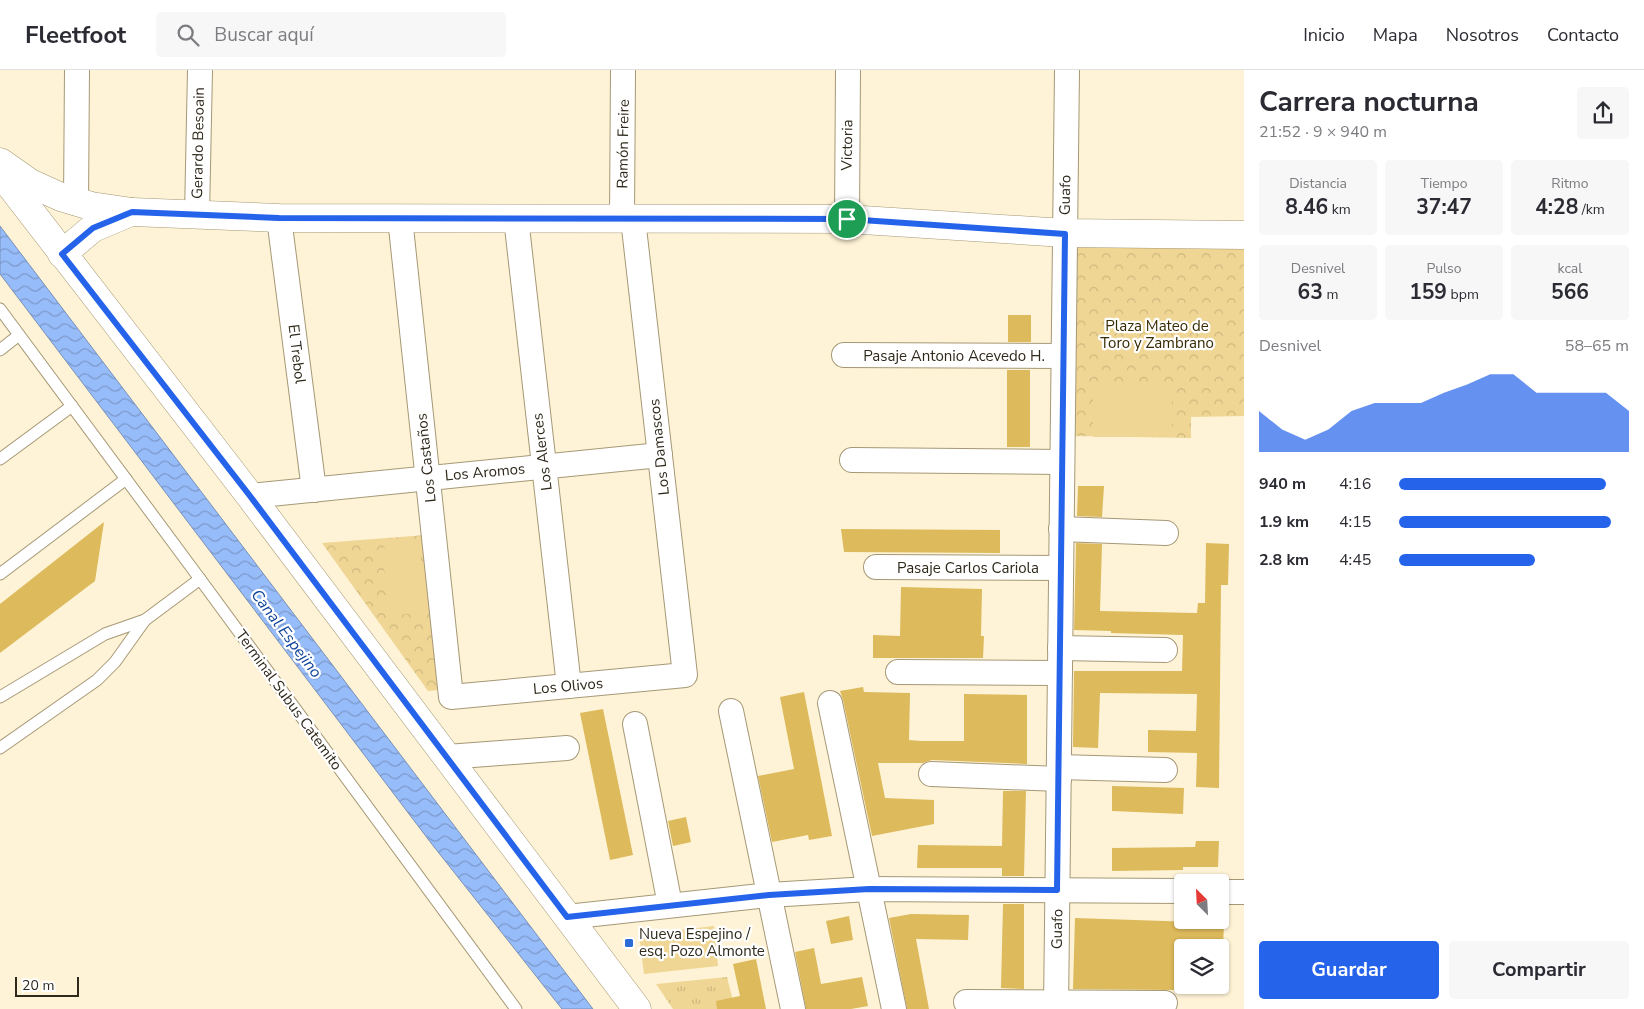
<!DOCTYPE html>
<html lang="es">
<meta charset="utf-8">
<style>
body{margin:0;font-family:"Nunito Sans",sans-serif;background:#f7f7f7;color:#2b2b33;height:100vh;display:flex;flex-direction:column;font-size:19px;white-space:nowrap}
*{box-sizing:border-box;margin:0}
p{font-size:16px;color:#7c7c81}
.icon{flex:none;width:28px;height:28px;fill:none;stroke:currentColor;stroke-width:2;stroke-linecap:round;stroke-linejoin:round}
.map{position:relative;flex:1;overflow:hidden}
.details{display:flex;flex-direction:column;background:#fff;width:400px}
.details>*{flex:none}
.needle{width:32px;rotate:336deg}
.tools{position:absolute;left:1174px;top:804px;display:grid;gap:10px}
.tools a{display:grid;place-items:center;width:55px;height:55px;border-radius:5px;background:#fff;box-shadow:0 1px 4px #0004;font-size:25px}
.scale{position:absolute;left:15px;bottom:12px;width:64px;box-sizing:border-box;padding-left:5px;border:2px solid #2f291b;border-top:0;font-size:14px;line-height:18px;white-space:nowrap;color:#2f291b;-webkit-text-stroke:4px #fff;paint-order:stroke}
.pin{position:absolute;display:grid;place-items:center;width:42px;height:42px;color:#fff;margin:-21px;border:2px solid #fff;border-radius:50%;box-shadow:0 1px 5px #0007}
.round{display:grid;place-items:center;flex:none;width:52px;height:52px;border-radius:5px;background:#f7f7f7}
.overview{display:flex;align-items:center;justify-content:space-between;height:85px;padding:0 15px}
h1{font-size:28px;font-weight:700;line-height:38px}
.figures{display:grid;grid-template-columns:repeat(3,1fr);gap:8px;height:85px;padding:5px 15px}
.figures div{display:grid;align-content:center;border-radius:5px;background:#f7f7f7;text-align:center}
.figures b{font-size:21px;font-weight:700}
.figures small{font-size:14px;font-weight:400}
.figures p{font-size:14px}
.chart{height:140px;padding:10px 15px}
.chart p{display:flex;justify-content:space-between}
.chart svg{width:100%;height:90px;margin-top:5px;fill:#2563eb;opacity:.7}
.cta{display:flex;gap:10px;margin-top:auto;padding:10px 15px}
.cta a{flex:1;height:58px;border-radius:5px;background:#2563eb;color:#fff;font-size:20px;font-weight:700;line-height:58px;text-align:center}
.cta a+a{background:#f7f7f7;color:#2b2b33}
ul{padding:0 15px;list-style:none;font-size:16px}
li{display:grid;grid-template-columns:80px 60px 1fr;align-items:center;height:38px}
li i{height:12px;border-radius:6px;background:#2563eb}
header{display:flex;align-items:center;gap:30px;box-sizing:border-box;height:70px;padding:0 25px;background:#fff;border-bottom:1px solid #e1e1e2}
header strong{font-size:24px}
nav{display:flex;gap:28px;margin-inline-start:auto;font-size:18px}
.search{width:350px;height:45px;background:#f7f7f7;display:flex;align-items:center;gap:12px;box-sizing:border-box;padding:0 18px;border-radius:5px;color:#7c7c81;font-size:19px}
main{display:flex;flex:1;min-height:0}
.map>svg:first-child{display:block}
.grass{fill:url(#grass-tufts)}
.park{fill:url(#park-crowns)}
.pitch{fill:#f0d694}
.water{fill:url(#water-waves);stroke:#7890b7}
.building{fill:#ddba5b}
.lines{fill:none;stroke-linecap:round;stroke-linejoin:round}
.lane-casing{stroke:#a69876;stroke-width:13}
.street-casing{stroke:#a69876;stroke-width:26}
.secondary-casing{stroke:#a69876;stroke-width:29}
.lane{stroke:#fff;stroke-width:11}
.street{stroke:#fff;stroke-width:24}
.secondary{stroke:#fff;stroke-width:28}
.route-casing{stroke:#fff;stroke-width:10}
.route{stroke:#2563eb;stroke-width:6}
.poi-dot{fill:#2b6bd8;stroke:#fff;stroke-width:2}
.labels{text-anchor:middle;stroke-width:4.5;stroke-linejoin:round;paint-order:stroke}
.street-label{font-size:15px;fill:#2f291b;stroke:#fff}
.park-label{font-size:15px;fill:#372900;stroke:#fff}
.poi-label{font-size:15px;fill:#2f291b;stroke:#fff;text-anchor:start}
.water-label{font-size:16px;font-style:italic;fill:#0e4399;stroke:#fff}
</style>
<header>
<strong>Fleetfoot</strong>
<div class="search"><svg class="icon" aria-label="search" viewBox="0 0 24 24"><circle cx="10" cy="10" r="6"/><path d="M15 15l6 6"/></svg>Buscar aquí</div>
<nav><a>Inicio</a><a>Mapa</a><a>Nosotros</a><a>Contacto</a></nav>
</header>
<main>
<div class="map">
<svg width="1244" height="939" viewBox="0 0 1244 939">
<defs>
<pattern id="grass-tufts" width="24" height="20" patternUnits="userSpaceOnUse" patternTransform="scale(1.25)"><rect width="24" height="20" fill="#f0d694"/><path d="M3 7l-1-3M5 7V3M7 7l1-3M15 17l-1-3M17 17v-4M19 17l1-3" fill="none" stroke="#ceb87f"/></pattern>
<pattern id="park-crowns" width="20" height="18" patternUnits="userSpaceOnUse" patternTransform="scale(1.25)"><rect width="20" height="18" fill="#f0d694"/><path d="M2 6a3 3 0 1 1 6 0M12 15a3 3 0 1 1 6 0" fill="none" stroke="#ceb87f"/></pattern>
<pattern id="water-waves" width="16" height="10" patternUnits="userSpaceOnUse" patternTransform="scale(1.25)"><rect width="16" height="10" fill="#97bcfa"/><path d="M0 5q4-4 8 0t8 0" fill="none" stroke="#7c99ca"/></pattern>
</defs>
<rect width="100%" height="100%" fill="#fef3d6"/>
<polygon class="grass" points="727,907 735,939 673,939 656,914"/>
<g class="park">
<polygon points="1244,173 1244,346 1191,347 1191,368 1074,366 1073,177"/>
<polygon points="426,465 438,620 428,621 322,473"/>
</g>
<g class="pitch">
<rect x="1093" y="318" width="79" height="49"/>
<polygon points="419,474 426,542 389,546 382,478"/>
<polygon points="714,856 718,896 644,904 639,865"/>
</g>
<polygon class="water" points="0,156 593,939 562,939 431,773 0,204"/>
<g class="building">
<rect x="1008" y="245" width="23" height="27"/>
<rect x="1007" y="300" width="23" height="77"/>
<polygon points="1078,416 1104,416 1102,447 1077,446"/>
<polygon points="104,452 95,511 0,583 0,534"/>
<polygon points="841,459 1000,460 1000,483 844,482"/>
<polygon points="1076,473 1102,474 1100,541 1197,543 1198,533 1205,533 1206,473 1229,474 1228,515 1221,515 1219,718 1196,717 1197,683 1148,682 1148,660 1196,661 1197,624 1100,623 1098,678 1073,677 1074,601 1182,601 1183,565 1111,563 1111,561 1074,560"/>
<polygon points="901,517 982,519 981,566 984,566 983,588 873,588 873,565 900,566"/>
<polygon points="863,617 864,622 910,623 909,670 921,671 964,671 964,624 1027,625 1027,694 932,690 923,693 878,693 885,728 934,730 934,754 872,766 843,630 840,621"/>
<polygon points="804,622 832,766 809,770 808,765 772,772 758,706 794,699 780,627"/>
<polygon points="603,639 633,785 610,790 580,643"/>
<polygon points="1112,716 1184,718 1183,744 1112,741"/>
<polygon points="1003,721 1026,721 1024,806 1002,806 1002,798 917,798 918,775 1002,776"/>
<polygon points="686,747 691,772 673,776 668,751"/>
<polygon points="1196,771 1219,771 1218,797 1183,797 1183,800 1112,801 1112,778 1195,777"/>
<polygon points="1003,834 1024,834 1024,919 1001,918"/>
<polygon points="911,844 969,845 968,870 916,869 929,939 907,939 889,848"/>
<polygon points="849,846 853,870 831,874 826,851"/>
<polygon points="1075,848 1224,853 1223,877 1175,876 1174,920 1073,919"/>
<polygon points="814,878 821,914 862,907 868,936 851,939 806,939 795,882"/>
<polygon points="756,889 766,939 717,939 716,931 740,926 733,894"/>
</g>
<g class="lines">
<defs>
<g id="lane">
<polyline points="0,239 200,509"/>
<polyline points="0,280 19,265"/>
<polyline points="0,389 72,336"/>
<polyline points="0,504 126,409"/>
<polyline points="0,627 105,564 145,550 200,509 516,939"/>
<polyline points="0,678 97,610 115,592 145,550"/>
</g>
<g id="street">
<polyline points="76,133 77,0"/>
<polyline points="197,145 200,0"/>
<polyline points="279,148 314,420"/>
<polyline points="400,148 451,627 685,605 633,149"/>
<polyline points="516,148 569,616"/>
<polyline points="622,149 623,0"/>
<polyline points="847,149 848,0"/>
<polyline points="844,285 1063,286"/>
<polyline points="852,390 1062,392"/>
<polyline points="250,426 660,385"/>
<polyline points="1061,459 1166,463"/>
<polyline points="876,497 1061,498"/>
<polyline points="1060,578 1165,580"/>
<polyline points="898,602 1060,603"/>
<polyline points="830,633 894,939"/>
<polyline points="731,641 793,939"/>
<polyline points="635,654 670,835"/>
<polyline points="447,687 567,678"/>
<polyline points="1059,697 1165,700"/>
<polyline points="931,704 1059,709"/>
<polyline points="1220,822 1244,822"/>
<polyline points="567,847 769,825 869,819 1182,821"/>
<polyline points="966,932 1165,933"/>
<polyline points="1056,939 1067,0"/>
</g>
<g id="secondary">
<polyline points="0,92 30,113 61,127 91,136 132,142 279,148 847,149 1065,163 1244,165"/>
<polyline points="0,102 250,426 637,939"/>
<polyline points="62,184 93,158 131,142"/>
</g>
</defs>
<use href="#lane" class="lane-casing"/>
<use href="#street" class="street-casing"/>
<use href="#secondary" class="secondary-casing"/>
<use href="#lane" class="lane"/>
<use href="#street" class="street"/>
<use href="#secondary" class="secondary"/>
</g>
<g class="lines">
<defs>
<polygon id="route" points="132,142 279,148 847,149 1065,164 1057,820 869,819 769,825 567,847 250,426 62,184 93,158"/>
</defs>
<use href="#route" class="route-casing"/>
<use href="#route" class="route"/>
</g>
<rect class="poi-dot" x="624" y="868" width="10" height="10" rx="2.5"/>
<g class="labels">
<g class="street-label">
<text transform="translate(198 73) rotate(-89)" y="5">Gerardo Besoain</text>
<text transform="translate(623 74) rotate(-89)" y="5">Ramón Freire</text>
<text transform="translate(847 75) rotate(-89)" y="5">Victoria</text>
<text transform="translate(1065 125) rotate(-89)" y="5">Guafo</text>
<text transform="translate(297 284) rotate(83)" y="5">El Trebol</text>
<text x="954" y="291">Pasaje Antonio Acevedo H.</text>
<text transform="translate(659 377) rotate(-96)" y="5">Los Damascos</text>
<text transform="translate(542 382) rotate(-97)" y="5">Los Alerces</text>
<text transform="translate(426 388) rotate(-96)" y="5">Los Castaños</text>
<text transform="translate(485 402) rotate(-5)" y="5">Los Aromos</text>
<text x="968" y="503">Pasaje Carlos Cariola</text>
<text transform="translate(568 616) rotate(-5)" y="5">Los Olivos</text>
<text transform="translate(289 630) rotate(54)" y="5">Terminal Subus Catemito</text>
<text transform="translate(1057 859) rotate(-89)" y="5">Guafo</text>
</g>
<g class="park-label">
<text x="1157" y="261">Plaza Mateo de<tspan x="1157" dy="17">Toro y Zambrano</tspan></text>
</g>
<g class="poi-label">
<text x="639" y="869">Nueva Espejino /<tspan x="639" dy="17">esq. Pozo Almonte</tspan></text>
</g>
<g class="water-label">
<text transform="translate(287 563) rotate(53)" y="6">Canal Espejino</text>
</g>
</g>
</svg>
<div class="tools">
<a><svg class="needle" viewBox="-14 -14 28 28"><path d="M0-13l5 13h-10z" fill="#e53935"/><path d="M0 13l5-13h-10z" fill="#7c7c81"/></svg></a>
<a><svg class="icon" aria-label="layers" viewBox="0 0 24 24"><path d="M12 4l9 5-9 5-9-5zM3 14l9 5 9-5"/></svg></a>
</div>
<div class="scale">20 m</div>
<div class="pin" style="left:847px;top:149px;background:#1e9e55"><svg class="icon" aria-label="arrive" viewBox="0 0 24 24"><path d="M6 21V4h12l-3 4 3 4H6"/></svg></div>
</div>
<section class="details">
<div class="overview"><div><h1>Carrera nocturna</h1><p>21:52 · 9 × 940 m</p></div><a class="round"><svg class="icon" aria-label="share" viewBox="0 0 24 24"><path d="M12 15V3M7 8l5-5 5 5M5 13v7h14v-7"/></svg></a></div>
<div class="figures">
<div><p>Distancia</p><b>8.46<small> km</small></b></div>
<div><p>Tiempo</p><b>37:47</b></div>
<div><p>Ritmo</p><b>4:28<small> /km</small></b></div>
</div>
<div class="figures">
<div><p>Desnivel</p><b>63<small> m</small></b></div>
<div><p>Pulso</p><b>159<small> bpm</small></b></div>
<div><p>kcal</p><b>566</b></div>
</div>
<div class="chart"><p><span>Desnivel</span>58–65 m</p>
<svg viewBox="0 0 160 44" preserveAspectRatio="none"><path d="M0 44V24L10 33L20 38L30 33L40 24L50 20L60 20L70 20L80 15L90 11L100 6L110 6L120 15L130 15L140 15L150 15L160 24V44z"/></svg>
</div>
<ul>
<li><b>940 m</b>4:16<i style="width:90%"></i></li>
<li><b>1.9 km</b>4:15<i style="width:92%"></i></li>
<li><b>2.8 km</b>4:45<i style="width:59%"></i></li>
</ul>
<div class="cta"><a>Guardar</a><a>Compartir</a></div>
</section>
</main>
